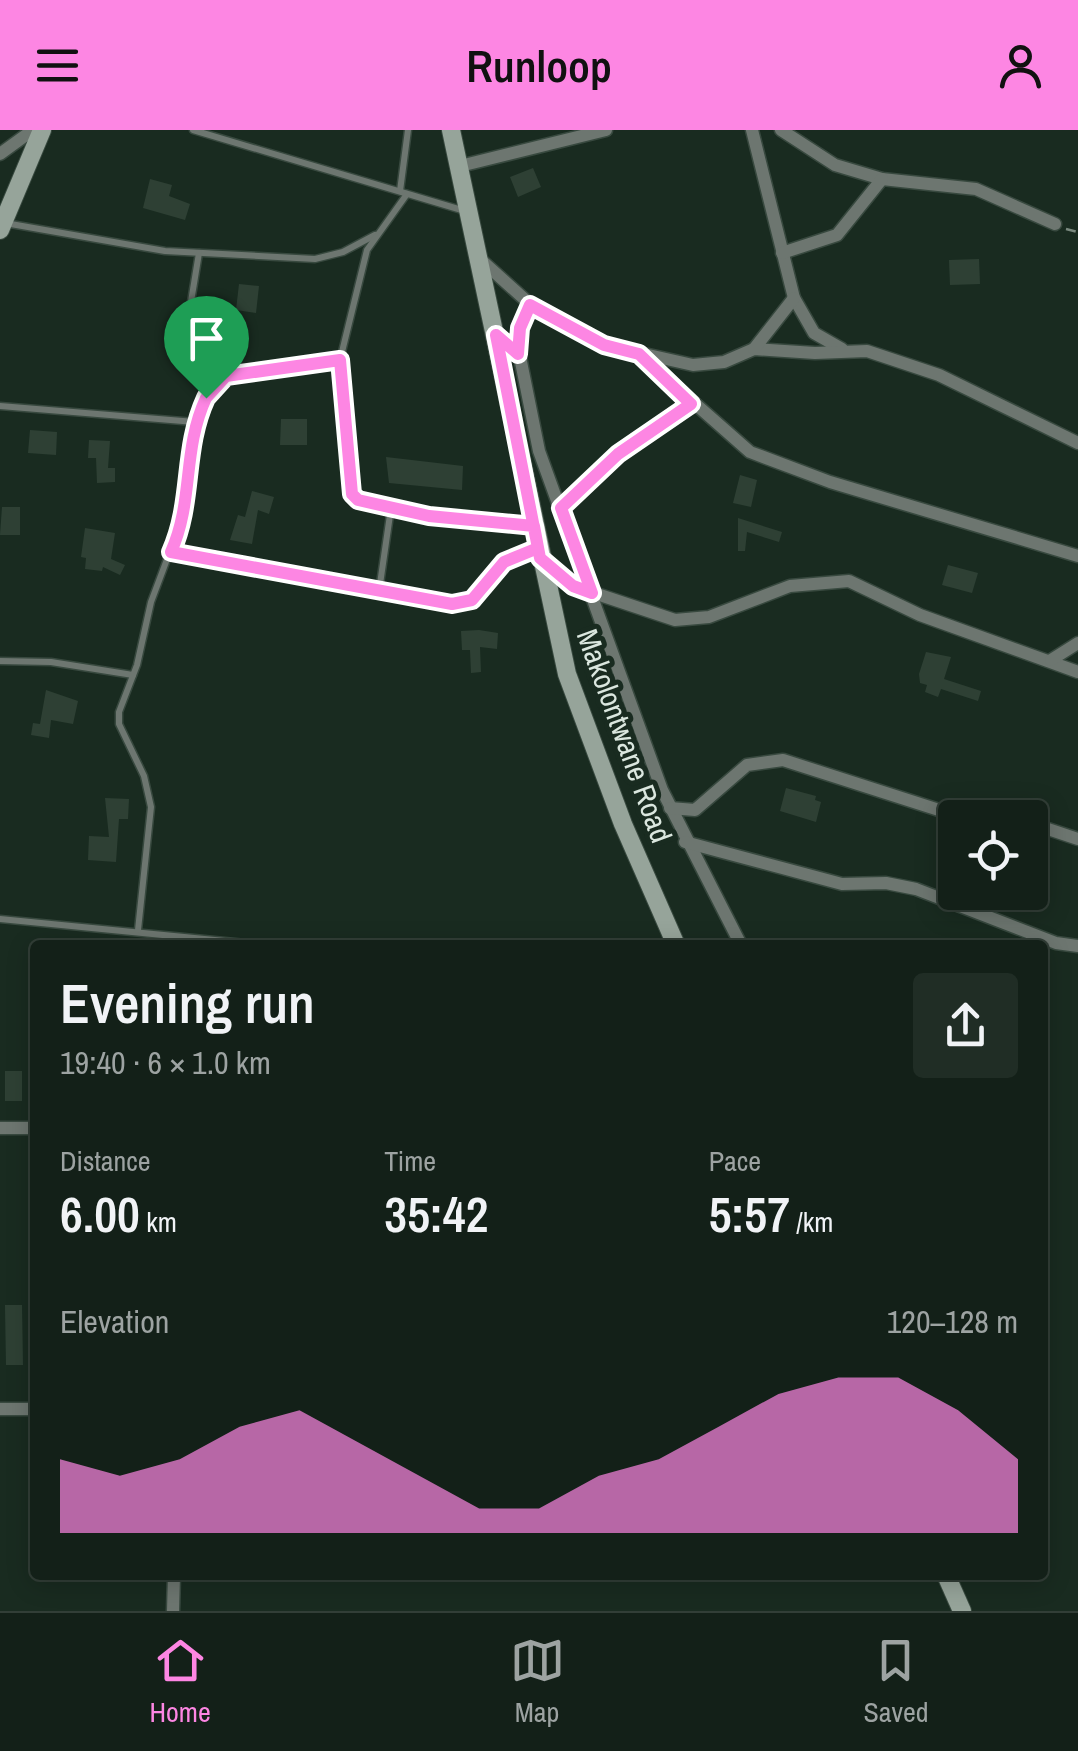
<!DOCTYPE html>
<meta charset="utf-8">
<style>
body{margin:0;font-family:"Archivo Narrow",sans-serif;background:#202d25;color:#f1f3f6;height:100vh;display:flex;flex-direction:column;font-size:38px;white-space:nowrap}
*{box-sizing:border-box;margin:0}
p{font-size:32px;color:#9da3a2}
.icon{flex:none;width:55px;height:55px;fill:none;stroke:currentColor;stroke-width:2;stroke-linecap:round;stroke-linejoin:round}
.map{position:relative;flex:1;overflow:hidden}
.panel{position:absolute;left:30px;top:810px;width:1018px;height:640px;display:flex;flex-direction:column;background:#132018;border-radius:10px;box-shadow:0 5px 25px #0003,0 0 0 2px #323e37}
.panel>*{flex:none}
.buttons{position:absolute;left:938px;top:670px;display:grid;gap:20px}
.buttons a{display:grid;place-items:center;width:110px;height:110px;border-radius:10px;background:#132018;box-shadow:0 5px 25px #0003,0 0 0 2px #323e37;font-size:50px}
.pin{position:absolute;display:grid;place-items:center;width:85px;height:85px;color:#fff;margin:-102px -42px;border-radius:50% 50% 50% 0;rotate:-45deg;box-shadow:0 0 10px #0007}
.pin .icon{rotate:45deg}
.round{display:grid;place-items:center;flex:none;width:105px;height:105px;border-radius:10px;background:#202d25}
.headline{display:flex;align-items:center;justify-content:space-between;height:170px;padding:0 30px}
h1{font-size:55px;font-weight:600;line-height:75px}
.metrics{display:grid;grid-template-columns:repeat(3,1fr);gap:15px;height:170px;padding:10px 30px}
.metrics div{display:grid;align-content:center}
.metrics b{font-size:50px;font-weight:600}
.metrics small{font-size:28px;font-weight:400}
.metrics p{font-size:28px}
.chart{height:280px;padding:20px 30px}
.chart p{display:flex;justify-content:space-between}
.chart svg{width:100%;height:180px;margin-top:10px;fill:#fd86e3;opacity:.7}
header{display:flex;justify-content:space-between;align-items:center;height:130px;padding:0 30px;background:#fd86e3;color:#111;font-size:45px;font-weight:600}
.menu{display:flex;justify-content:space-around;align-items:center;height:140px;border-top:2px solid #323e37;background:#132018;font-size:28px;color:#9da3a2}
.menu a{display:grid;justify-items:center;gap:5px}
.menu .active{color:#fd86e3}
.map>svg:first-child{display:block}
.building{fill:#2e4034}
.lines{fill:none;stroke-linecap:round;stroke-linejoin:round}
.service-casing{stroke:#38493f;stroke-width:9}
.minor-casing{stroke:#38493f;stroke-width:15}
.secondary-casing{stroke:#38493f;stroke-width:20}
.path{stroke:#7a897f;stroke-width:2.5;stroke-dasharray:10 5;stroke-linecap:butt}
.service{stroke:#6d7670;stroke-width:6}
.minor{stroke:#6d7670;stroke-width:12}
.secondary{stroke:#96a49a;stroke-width:18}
.route-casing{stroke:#fff;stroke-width:20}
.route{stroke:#fd86e3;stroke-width:12}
.labels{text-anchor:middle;stroke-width:10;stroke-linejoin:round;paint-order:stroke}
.street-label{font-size:30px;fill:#dbe7df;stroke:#192b20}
</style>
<header><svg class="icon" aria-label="menu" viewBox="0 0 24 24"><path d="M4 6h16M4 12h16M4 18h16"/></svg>Runloop<svg class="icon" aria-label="person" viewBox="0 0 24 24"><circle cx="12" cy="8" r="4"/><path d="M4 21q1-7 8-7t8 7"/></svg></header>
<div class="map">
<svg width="1078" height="1481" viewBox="0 0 1078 1481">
<rect width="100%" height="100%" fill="#192b20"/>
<g class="building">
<polygon points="533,38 541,57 518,67 510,47"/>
<polygon points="150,49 172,55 169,66 190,74 185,90 143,78"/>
<polygon points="979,129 980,154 950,155 949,130"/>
<polygon points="239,154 259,156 256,183 236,180"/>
<polygon points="281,289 307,289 307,315 280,315"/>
<polygon points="30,300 57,302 56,325 28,323"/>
<polygon points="89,310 110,311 108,338 115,338 115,352 97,353 96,328 88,328"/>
<polygon points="386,327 463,336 462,360 389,353"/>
<polygon points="740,345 757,350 751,377 733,373"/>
<polygon points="252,361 274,367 269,384 258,380 252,414 230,410 238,385 245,387"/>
<polygon points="2,377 20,377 20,405 0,405"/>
<polygon points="738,388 782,402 779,412 747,402 745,421 738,421"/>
<polygon points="85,398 115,403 111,429 125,435 120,445 103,437 102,441 85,439 86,428 81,427"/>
<polygon points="948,435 978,443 972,463 942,455"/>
<polygon points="479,500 498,503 497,519 480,517 481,542 471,543 470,520 462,520 461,501"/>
<polygon points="926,522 951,527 944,549 981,561 978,571 941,559 938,567 925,562 927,555 920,553 919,544"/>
<polygon points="46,560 78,571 73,594 51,590 49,608 31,605 33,593 40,594"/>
<polygon points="786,658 816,666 815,670 821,672 816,692 780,681"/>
<polygon points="105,668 129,669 128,689 119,689 116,732 88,730 89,706 109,707"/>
<rect x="5" y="941" width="17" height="30"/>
<polygon points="5,1175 22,1175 23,1235 6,1235"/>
</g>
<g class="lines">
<defs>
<g id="service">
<polyline points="193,0 465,81"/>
<polyline points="400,61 408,0"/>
<polyline points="5,93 165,121 315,129 343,122 375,105"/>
<polyline points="199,123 188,190 205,266"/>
<polyline points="340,230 352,364 391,378 379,461"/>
<polyline points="0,276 195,292"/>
<polyline points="171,422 452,474 472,470 504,432 537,418"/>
<polyline points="0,531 51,532 133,545"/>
<polyline points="0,789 265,815"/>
<polyline points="138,800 151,677 144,646 119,594 119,582 137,535 151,472 184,384 195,292 206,268 226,246 340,230 367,120 407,64"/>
</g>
<g id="minor">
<polyline points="752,0 794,168 814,203 842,219"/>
<polyline points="781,0 835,35 882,49 976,59 1055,94"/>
<polyline points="0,24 33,0"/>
<polyline points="460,36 606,0"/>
<polyline points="782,123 837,105 882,49"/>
<polyline points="481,130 531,175 604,215 693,235 724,232 754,219 815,223 867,221 939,245 1078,313"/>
<polyline points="531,175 517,212 539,321 662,660 741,815"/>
<polyline points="754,219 794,168"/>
<polyline points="641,226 750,322 830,352 1078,426"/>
<polyline points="561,377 618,325 691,274"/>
<polyline points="542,430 573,456 675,490 709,487 790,456 849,451 920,485 1078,542"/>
<polyline points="1051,530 1078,513"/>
<polyline points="670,678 695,680 747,635 783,630 939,680 1009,688"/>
<polyline points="1030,693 1078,709"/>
<polyline points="685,712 842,754 886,753 916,759 1056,813 1078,816"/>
<polyline points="0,998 35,998"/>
<polyline points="0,1279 35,1279"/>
<polyline points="173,1481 174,1445"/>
</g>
<g id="secondary">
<polyline points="451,0 567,544 623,694 676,815"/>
<polyline points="0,100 42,0"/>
<polyline points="946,1445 962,1481"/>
</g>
</defs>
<use href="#service" class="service-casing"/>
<use href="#minor" class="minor-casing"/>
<use href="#secondary" class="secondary-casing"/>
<g class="path">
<polyline points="1066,99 1078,102"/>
<polyline points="401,381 522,395"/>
</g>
<use href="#service" class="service"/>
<use href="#minor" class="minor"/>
<use href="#secondary" class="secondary"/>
</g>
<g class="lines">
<defs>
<path id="route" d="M206 268 226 246 340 230 352 364 358 370 429 386 534 396 540 428 573 456 592 463 561 378 618 324 691 274 639 224 604 215 530 175 520 198 518 224 496 205 538 418 504 432 472 470 452 474 171 422C194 371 182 320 206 268"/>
</defs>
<use href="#route" class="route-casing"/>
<use href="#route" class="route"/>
</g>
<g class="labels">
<g class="street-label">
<text transform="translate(624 606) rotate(70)" y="10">Makolontwane Road</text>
</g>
</g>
</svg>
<div class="buttons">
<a><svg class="icon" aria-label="locate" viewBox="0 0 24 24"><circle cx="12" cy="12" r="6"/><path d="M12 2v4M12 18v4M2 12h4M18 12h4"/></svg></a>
</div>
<div class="pin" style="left:206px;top:268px;background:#1e9e55"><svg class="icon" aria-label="arrive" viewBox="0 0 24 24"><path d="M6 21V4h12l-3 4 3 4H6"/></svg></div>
<section class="panel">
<div class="headline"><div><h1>Evening run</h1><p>19:40 · 6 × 1.0 km</p></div><a class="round"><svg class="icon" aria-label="share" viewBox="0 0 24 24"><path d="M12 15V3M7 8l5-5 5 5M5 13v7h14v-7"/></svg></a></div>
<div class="metrics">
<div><p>Distance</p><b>6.00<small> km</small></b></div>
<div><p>Time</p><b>35:42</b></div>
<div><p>Pace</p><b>5:57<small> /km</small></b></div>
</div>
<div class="chart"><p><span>Elevation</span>120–128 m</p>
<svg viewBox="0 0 160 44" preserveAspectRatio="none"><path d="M0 44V26L10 30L20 26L30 18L40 14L50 22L60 30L70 38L80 38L90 30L100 26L110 18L120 10L130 6L140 6L150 14L160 26V44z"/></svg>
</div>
</section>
</div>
<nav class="menu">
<a class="active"><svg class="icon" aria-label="home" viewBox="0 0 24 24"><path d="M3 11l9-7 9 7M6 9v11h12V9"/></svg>Home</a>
<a><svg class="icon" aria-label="map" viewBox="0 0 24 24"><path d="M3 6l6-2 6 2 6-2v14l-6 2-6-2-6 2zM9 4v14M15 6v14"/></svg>Map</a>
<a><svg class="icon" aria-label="saved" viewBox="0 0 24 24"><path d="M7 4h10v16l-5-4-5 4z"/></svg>Saved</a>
</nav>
